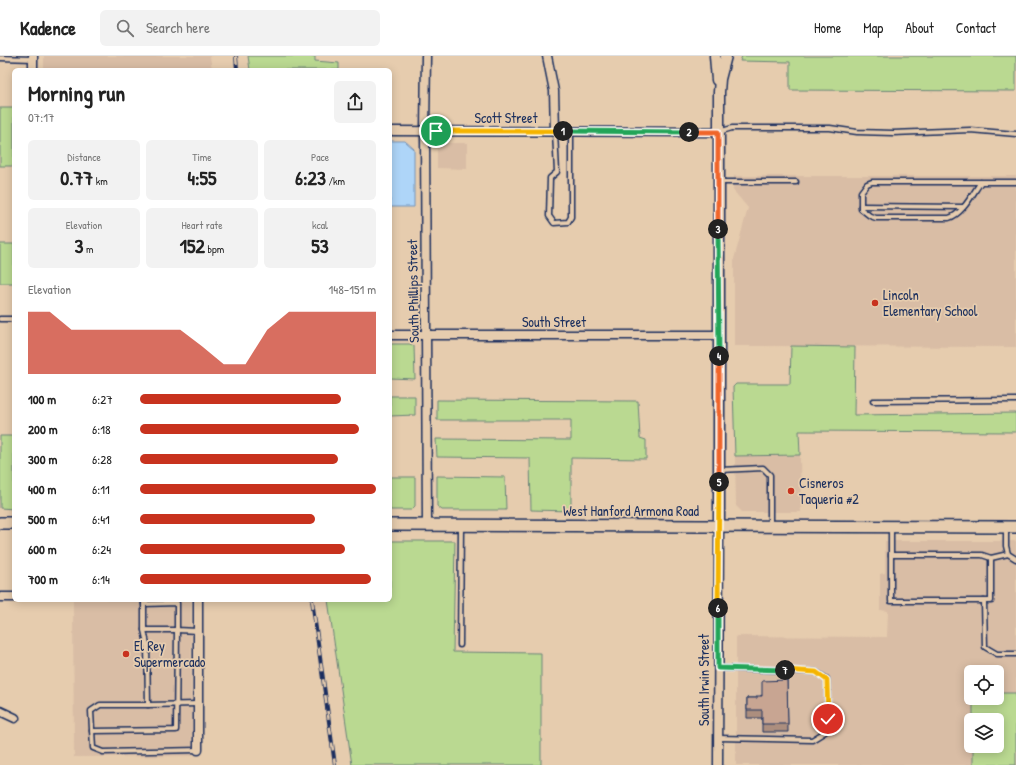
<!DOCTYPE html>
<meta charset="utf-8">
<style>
body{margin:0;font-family:"Patrick Hand",sans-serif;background:#f2f2f2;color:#222;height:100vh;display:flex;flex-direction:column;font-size:15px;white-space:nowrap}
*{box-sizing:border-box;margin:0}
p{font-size:13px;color:#767676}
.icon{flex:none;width:22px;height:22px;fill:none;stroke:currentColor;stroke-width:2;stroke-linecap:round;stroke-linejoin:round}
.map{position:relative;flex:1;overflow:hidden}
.side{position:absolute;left:12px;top:12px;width:380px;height:534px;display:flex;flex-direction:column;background:#fff;border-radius:6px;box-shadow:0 2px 10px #0003}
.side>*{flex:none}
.buttons{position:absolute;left:964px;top:609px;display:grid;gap:8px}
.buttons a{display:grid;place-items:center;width:40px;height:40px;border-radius:6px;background:#fff;box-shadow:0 2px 10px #0003;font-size:20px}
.pin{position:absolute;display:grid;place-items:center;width:34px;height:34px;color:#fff;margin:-17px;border:2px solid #fff;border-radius:50%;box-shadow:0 1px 4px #0007}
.km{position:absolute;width:20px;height:20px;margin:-10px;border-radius:50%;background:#222;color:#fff;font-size:11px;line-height:20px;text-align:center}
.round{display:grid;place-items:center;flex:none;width:42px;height:42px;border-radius:6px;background:#f2f2f2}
.head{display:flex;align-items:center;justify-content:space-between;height:68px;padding:0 16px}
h1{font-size:22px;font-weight:700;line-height:30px}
.stats{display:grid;grid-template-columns:repeat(3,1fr);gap:6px;height:68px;padding:4px 16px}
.stats div{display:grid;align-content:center;border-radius:6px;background:#f2f2f2;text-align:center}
.stats b{font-size:20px;font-weight:700}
.stats small{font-size:11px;font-weight:400}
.stats p{font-size:11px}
.chart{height:112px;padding:8px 16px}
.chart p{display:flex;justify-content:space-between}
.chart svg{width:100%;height:72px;margin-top:4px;fill:#c8321e;opacity:.7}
ul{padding:0 16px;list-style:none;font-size:13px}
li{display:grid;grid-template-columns:64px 48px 1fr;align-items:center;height:30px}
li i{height:10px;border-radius:5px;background:#c8321e}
header{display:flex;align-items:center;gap:24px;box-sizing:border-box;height:56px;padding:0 20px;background:#fff;border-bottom:1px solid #e0e0e0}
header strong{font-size:19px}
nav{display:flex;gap:22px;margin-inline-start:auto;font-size:14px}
.search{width:280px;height:36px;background:#f2f2f2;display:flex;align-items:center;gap:10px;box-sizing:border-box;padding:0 14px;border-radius:6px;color:#767676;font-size:15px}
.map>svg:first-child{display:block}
.built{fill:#d9bda5}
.green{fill:#bad991;stroke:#6a8478}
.water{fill:#aed5f8;stroke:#7393ba}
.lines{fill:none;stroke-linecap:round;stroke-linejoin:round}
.service-casing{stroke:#1b2f5e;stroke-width:7}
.minor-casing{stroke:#1b2f5e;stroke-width:11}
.tertiary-casing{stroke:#1b2f5e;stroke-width:13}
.secondary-casing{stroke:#1b2f5e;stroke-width:14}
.service{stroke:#e6ccae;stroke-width:4}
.minor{stroke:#e6ccae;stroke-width:8}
.tertiary{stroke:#e6ccae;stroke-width:10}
.secondary{stroke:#e6ccae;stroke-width:11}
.rail-casing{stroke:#1b2f5e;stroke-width:4}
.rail{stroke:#e6ccae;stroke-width:2.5;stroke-dasharray:8;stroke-linecap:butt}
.wall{fill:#ac8e7e;stroke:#1b2f5e}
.building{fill:#c8a592;stroke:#1b2f5e}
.split-1-casing{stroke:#fff;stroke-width:8}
.split-2-casing{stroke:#fff;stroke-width:8}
.split-3-casing{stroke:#fff;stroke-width:8}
.split-4-casing{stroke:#fff;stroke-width:8}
.split-5-casing{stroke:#fff;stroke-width:8}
.split-6-casing{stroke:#fff;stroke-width:8}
.split-7-casing{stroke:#fff;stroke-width:8}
.split-8-casing{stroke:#fff;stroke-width:8}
.split-1{stroke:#f5b400;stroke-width:5}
.split-2{stroke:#22a559;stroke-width:5}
.split-3{stroke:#f0652b;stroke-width:5}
.split-4{stroke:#22a559;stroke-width:5}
.split-5{stroke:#f0652b;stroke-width:5}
.split-6{stroke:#f5b400;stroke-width:5}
.split-7{stroke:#22a559;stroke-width:5}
.split-8{stroke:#f5b400;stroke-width:5}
.poi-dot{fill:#c8321e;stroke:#e6ccae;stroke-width:1.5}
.labels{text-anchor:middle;stroke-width:3.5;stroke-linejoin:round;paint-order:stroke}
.street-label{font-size:14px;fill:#1b2f5e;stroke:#e6ccae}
.poi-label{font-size:14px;fill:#1b2f5e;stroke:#e6ccae;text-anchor:start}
</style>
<header>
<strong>Kadence</strong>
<div class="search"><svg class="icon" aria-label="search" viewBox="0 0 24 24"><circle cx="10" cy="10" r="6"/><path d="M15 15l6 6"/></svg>Search here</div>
<nav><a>Home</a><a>Map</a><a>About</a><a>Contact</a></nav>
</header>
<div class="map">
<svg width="1016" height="709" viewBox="0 0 1016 709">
<rect width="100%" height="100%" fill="#e6ccae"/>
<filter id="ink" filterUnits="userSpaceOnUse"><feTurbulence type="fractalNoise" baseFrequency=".025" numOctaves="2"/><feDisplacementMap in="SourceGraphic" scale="8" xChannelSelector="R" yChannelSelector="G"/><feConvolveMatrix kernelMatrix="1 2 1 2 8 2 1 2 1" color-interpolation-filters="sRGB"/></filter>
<g filter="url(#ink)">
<g class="built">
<polygon points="44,0 210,0 212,14 44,14"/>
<polygon points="437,87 467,87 467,113 437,112"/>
<polygon points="734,120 1016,120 1016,291 734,290 734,203 748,152 733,134"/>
<polygon points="800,399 801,456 742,456 736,450 735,400"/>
<polygon points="885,485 1016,485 1016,637 997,637 997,616 971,616 971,642 973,642 973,664 971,664 973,709 736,709 736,580 887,581 888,555 880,554 880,518 885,517"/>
<polygon points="73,544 191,544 192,700 74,701"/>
</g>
<g class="green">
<polygon points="248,0 315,0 315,5 339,7 339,14 250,14"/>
<polygon points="742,0 1016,0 1016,35 790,34 790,6 740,5"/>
<rect x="0" y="52" width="14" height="58"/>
<rect x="0" y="188" width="14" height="39"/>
<polygon points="390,288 410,288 414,290 415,323 390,322"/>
<polygon points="791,290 855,291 854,359 1016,357 1016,376 799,375 800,399 735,400 733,331 736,328 790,328"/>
<polygon points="390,340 415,340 415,359 390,360"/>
<polygon points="437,344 638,345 640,382 646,384 646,403 571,402 571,455 531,454 530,402 437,401 436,383 571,384 571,364 437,364"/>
<polygon points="0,380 14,380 14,453 0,452"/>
<polygon points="437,420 505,421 506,454 442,454 437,450"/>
<polygon points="390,421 415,421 415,450 411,454 390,454"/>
<polygon points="390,485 455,485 453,596 541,597 541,709 352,709 328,544 390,544"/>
<polygon points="997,637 1016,637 1016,709 973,709 973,690 997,690 997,664 973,664 973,642 997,642"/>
</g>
<polygon class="water" points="390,85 405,85 414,93 414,151 390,151"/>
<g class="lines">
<defs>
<g id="service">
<polyline points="0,2 33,3"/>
<polyline points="555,76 557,116 550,122 549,160 554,167 568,166 571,161 571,76"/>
<polyline points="719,76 732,72 830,72 857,76 893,77 970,74 1016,78"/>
<polyline points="719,126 796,126"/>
<path d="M981 126C973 137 963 158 949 162H876L870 160 861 153V136L867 128 872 126H1016"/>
<polyline points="861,150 963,151"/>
<polyline points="0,263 14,263"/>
<polyline points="873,345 1016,344"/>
<polyline points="720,414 763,412 770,419 770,468"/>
<polyline points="891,471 891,545 991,545 991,502 1008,498 1016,503"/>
<polyline points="1006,473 1006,490 1008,498"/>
<polyline points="891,499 982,499 991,502"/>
<polyline points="144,544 144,574 147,588 148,649 198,648"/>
<polyline points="984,545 985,591 997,598 1016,598"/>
<polyline points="144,548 177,547 177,574 198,575"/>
<polyline points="460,589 461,470"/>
<polyline points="718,612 816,616 827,623 828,663 825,676 812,684 718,682"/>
<polyline points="148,649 100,649 91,655 93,692 103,696 198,694"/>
<polyline points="92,675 176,674 177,574 144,574"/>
</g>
<g id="minor">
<polyline points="33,0 33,14"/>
<polyline points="426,0 425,75 427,469"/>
<polyline points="547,0 554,35 555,75"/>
<polyline points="390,75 718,76"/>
<polyline points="390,279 719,279"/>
<polyline points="0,541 14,541"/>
<polyline points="198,544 198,694"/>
<polyline points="0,655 15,662"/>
<polyline points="718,709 719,470"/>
</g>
<g id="tertiary">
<polyline points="715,0 717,24"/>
<polyline points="719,470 719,36 720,23 726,0"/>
</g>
<g id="secondary">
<polyline points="0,467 14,467"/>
<polyline points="390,469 1016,471"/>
</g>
</defs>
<use href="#service" class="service-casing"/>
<use href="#minor" class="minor-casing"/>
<use href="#tertiary" class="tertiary-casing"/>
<use href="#secondary" class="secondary-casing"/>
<use href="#service" class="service"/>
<use href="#minor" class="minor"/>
<use href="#tertiary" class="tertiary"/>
<use href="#secondary" class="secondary"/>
<defs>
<g id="rail">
<polyline points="236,0 237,14"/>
<polyline points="312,544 335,709"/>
</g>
</defs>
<use href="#rail" class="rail-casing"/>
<use href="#rail" class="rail"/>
</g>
<polygon class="wall" points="787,624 788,676 762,676 762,662 747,662 747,642 757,642"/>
<polygon class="building" points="787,624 788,668 762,668 762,654 747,654 747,642 757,642 757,640 762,640 762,625"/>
</g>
<g class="lines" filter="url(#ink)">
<defs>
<polyline id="split-1" points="436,75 563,75"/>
<polyline id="split-2" points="563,75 689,76"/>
<polyline id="split-3" points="689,76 718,76 718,173"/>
<polyline id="split-4" points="718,173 719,300"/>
<polyline id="split-5" points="719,300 719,426"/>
<polyline id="split-6" points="718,552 719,426"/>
<polyline id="split-7" points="718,552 718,612 785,614"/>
<polyline id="split-8" points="785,614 816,616 827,624 828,663"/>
</defs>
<use href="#split-1" class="split-1-casing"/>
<use href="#split-2" class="split-2-casing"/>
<use href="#split-3" class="split-3-casing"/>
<use href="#split-4" class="split-4-casing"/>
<use href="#split-5" class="split-5-casing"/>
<use href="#split-6" class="split-6-casing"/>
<use href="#split-7" class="split-7-casing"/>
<use href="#split-8" class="split-8-casing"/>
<use href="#split-1" class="split-1"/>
<use href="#split-2" class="split-2"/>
<use href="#split-3" class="split-3"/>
<use href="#split-4" class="split-4"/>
<use href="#split-5" class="split-5"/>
<use href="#split-6" class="split-6"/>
<use href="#split-7" class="split-7"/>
<use href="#split-8" class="split-8"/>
</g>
<g class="poi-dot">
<circle cx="875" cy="247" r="4"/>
<circle cx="791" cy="435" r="4"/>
<circle cx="126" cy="598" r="4"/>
</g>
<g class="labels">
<g class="street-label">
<text x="506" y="67">Scott Street</text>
<text transform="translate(413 235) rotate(-91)" y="5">South Phillips Street</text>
<text x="554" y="271">South Street</text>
<text x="631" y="460">West Hanford Armona Road</text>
<text transform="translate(704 624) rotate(-90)" y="5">South Irwin Street</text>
</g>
<g class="poi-label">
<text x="883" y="244">Lincoln<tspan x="883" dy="16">Elementary School</tspan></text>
<text x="799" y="432">Cisneros<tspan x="799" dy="16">Taqueria #2</tspan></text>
<text x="134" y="595">El Rey<tspan x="134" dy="16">Supermercado</tspan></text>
</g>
</g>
</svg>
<div class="buttons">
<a><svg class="icon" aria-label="locate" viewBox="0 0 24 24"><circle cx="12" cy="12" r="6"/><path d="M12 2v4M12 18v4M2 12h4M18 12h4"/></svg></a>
<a><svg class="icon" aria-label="layers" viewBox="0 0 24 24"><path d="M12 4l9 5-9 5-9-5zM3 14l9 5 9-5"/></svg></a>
</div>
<div class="pin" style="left:436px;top:75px;background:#1e9e55"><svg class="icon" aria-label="arrive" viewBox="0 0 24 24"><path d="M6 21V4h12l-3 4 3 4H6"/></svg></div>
<div class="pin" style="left:828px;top:663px;background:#d93025"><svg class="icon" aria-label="check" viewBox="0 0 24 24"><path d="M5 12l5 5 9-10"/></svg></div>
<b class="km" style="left:563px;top:75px">1</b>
<b class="km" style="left:689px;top:76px">2</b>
<b class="km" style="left:718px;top:173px">3</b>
<b class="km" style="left:719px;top:300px">4</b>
<b class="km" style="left:719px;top:426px">5</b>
<b class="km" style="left:718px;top:552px">6</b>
<b class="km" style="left:785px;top:614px">7</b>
<section class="side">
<div class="head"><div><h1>Morning run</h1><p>07:17</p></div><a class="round"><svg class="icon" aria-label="share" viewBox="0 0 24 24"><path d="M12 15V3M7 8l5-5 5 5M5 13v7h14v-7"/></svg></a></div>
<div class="stats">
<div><p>Distance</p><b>0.77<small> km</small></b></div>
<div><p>Time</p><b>4:55</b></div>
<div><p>Pace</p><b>6:23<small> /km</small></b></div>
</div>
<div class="stats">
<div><p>Elevation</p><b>3<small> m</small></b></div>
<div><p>Heart rate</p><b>152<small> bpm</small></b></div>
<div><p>kcal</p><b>53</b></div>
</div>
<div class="chart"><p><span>Elevation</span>148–151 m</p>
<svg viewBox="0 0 160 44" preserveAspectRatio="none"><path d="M0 44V6L10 6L20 17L30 17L40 17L50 17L60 17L70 17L80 27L90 38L100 38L110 17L120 6L130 6L140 6L150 6L160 6V44z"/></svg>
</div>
<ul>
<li><b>100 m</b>6:27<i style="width:85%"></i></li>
<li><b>200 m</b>6:18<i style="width:93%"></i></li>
<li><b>300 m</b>6:28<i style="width:84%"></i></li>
<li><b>400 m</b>6:11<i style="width:100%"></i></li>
<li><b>500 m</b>6:41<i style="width:74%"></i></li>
<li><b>600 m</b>6:24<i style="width:87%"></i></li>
<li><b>700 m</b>6:14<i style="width:98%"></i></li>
</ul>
</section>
</div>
